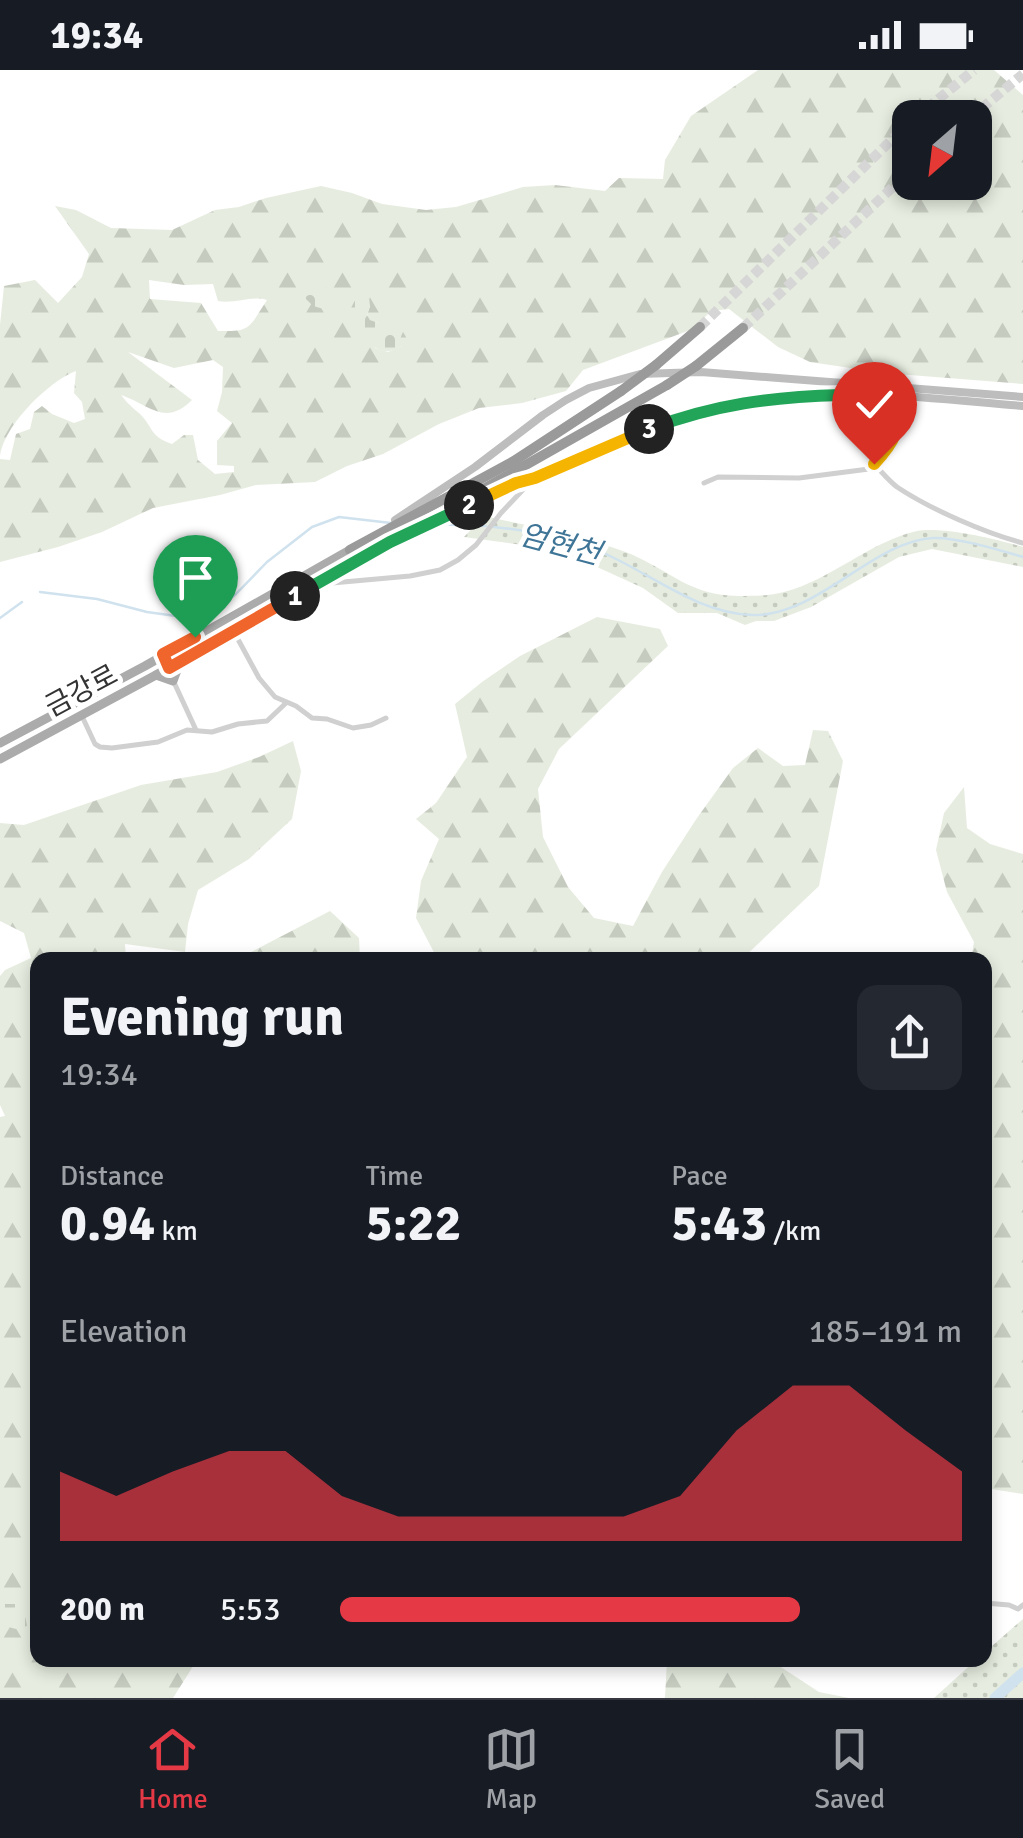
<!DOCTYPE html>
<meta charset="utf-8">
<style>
body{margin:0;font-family:Signika,"Noto Sans KR",sans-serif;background:#242831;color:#f1f3f6;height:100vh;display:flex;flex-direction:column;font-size:38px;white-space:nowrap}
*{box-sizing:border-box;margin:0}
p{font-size:32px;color:#9ea1a6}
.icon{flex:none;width:55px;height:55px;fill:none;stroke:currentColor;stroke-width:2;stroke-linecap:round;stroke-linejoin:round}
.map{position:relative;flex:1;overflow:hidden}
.drawer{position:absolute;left:30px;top:882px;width:962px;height:715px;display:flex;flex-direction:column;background:#171b24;border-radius:20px;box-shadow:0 5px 15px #0003}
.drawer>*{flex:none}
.needle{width:65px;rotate:208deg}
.fabs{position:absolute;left:892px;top:30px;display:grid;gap:20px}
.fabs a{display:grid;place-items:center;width:100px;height:100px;border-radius:20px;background:#171b24;box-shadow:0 5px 15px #0003;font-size:50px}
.pin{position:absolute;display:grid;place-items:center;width:85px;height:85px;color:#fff;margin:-102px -42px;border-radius:50% 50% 50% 0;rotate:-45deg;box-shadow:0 0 10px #0007}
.pin .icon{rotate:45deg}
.km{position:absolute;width:50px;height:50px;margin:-25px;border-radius:50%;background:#222;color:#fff;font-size:28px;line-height:50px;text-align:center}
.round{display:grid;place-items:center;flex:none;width:105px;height:105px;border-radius:20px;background:#242831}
.head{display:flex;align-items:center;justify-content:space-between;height:170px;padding:0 30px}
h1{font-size:55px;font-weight:700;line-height:75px}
.stats{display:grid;grid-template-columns:repeat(3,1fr);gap:15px;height:170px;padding:10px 30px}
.stats div{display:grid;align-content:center}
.stats b{font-size:50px;font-weight:700}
.stats small{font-size:28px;font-weight:400}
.stats p{font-size:28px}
.chart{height:280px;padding:20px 30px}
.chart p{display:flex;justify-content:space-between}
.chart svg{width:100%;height:180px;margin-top:10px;fill:#e63946;opacity:.7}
ul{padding:0 30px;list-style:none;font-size:32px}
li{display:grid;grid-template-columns:160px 120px 1fr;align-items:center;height:75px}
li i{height:25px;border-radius:12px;background:#e63946}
.status{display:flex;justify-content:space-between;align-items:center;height:70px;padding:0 50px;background:#171b24;direction:ltr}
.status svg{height:28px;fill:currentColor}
.menu{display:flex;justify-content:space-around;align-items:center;height:140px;border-top:2px solid #363941;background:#171b24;font-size:28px;color:#9ea1a6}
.menu a{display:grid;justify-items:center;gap:5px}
.menu .current{color:#e63946}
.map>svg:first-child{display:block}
.grass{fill:url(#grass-dots)}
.forest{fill:url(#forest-firs);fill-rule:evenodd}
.cemetery{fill:url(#cemetery-stones)}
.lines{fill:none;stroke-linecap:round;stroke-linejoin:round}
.stream{stroke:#cfe2ee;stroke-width:2.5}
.river{stroke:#cfe2ee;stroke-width:11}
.highway-tunnel{stroke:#d6d6d6;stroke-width:10;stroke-dasharray:10 5;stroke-linecap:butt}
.street{stroke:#d0d0d0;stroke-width:5}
.secondary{stroke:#bdbdbd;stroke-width:8}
.primary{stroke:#ababab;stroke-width:9}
.highway{stroke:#9a9a9a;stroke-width:10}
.highway-bridge{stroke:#9a9a9a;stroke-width:10}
.split-1-casing{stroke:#fff;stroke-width:20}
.split-2-casing{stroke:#fff;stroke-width:20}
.split-3-casing{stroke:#fff;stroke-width:20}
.split-4-casing{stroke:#fff;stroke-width:20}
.split-5-casing{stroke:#fff;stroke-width:20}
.split-1{stroke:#f0652b;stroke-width:12}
.split-2{stroke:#22a559;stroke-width:12}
.split-3{stroke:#f5b400;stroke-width:12}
.split-4{stroke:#22a559;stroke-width:12}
.split-5{stroke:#f5b400;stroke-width:12}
.labels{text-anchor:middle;stroke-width:10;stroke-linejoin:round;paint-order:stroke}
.street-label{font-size:28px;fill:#333;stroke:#fff}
.water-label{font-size:30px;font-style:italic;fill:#3f7597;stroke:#fff}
</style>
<div class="status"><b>19:34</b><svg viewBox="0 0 49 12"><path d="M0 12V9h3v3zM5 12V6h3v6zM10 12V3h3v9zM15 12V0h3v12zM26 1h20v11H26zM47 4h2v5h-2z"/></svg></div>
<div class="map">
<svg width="1023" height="1628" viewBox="0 0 1023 1628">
<defs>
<pattern id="grass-dots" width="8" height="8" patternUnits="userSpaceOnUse" patternTransform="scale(2.5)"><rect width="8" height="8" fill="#e6ecdf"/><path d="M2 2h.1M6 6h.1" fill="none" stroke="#c6cbc0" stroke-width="1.8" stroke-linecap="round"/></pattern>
<pattern id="forest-firs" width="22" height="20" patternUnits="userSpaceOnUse" patternTransform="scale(2.5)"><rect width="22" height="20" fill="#e6ecdf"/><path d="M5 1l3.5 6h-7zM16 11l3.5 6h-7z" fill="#c6cbc0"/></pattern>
<pattern id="cemetery-stones" width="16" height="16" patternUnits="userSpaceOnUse" patternTransform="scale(2.5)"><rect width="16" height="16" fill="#e6ecdf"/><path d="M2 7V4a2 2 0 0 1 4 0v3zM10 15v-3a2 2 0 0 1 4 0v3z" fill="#c6cbc0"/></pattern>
</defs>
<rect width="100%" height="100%" fill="#fff"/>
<g class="grass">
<path d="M484 446C529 456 591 467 633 485 673 503 690 525 738 526 754 526 769 526 784 522 831 510 869 472 917 461 942 456 997 469 1023 477V497L932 479 899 487 811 537 774 551H756L745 555 717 543H678L643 518 584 491 545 478 464 467Z"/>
<polygon points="1023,1549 1023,1628 934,1628 976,1590 985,1590 985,1582"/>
</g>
<g class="forest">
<path d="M758 0H994L1023 25V314L884 303 810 292 778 277 729 239 711 241 693 259 583 300 566 321 522 333 479 338 439 354 383 384 347 396 315 412 256 415 220 425 153 438 102 462 58 477 0 492V389L10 390 16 364 30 359 34 342 42 336 52 344 74 353 85 349 82 332 74 323 76 301C49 311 3 356 0 387V255L4 216 35 210 58 233 82 207 89 184 55 136 76 140 111 158 172 160 215 140 239 137 266 128 321 116 352 123 382 134 426 140 456 137 523 117 555 115 605 121 619 108 663 109 665 90 691 46ZM910 48H975V112H910ZM149 210 184 215 213 214 218 231C235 234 252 225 267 230 249 257 252 262 218 261L201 233 150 229ZM360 224 370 236 367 245 370 250 379 253 402 276 388 282 375 278ZM128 282 174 298 213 290 223 297 222 322 217 341 232 353 217 371V395L234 396V402L215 404 198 390 193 365H184L172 374C149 366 154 358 140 344 133 338 127 333 121 325 150 335 165 357 192 330Z"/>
<polygon points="597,547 660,559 668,576 559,679 538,719 543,767 568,817 594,848 633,856 662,802 697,748 733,698 758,678 783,696 805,695 813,660 828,661 843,691 819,816 741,890 438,890 416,848 421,811 439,769 416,749 436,733 467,687 455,634 482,612 520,586"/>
<polygon points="293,671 301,701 292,749 249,789 198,820 188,854 185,882 125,874 126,890 38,890 38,1446 30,1460 37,1468 38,1590 197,1590 173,1628 0,1628 0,1047 5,1046 0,1035 0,906 5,900 31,888 24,863 0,851 0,753 24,755 141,715 217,702 259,687"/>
<polygon points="964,717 967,758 990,774 1023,784 1023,1424 985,1418 985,890 971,890 974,872 947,822 936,780 944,743"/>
<polygon points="330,841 359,868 360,890 236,890"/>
<polygon points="667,1590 770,1590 819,1622 849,1628 665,1628"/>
</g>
<g class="cemetery">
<path d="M314 212 326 218 334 227 331 234 324 239 313 236 306 229C305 221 305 215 314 212Z"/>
<path d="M360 224 369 227 370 236 367 245 370 250 379 253 386 247 399 252 405 257 400 269 402 276C398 278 391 282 386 281 373 281 353 260 350 247 349 238 355 230 360 224Z"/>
<polygon points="4,1534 23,1534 27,1556 16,1559 5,1556 2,1544"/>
</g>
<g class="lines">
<g class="stream">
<polyline points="429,454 486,456"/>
<path d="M494 457C533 461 577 470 612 487 658 509 700 543 752 545 817 547 873 471 933 468 957 467 999 480 1023 487"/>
<polyline points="40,522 97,529 147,542 176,546 210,545 236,524 267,492 312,457 339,447 391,453"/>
<polyline points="0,548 22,532"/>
</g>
<polyline class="river" points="995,1628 1023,1603"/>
<g class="highway-tunnel">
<polyline points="915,48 974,0"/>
<polyline points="970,48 1023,4"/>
<polyline points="700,257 910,52"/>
<polyline points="743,258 910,101"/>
</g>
<g class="street">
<path d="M874 394C881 401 889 411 897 417 930 439 985 463 1023 473"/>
<path d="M704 413 718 407 799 408 869 399C895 373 900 363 902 326"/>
<polyline points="321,514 410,506 440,500 458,490 476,475 501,443 535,407"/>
<polyline points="233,560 259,608 275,627 296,636 312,648 327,649 353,658 371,655 386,648"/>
<polyline points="172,608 196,660"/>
<polyline points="81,644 95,674 100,677 112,678 158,672 187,660 212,662 238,654 267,651 286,633"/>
<polyline points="985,1533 1009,1535 1018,1539 1023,1535"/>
</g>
<g class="secondary">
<path d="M439 449C464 438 489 424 515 414 536 405 557 398 578 389 640 363 698 338 765 329 850 317 938 329 1023 336"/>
<polyline points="395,450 475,397 543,345 566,330 589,318 640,304 701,302 1023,327"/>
</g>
<g class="primary">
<polyline points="156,605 173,611 180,592"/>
<polyline points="0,673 145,596 350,480"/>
<polyline points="0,689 156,605 390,472"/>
</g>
<g class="highway">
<polyline points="656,295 700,257"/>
<polyline points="696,296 743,258"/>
<polyline points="390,472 667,315"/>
<polyline points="350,480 514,391 621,321"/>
</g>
<g class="highway-bridge">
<polyline points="667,315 696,296"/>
<polyline points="621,321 656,295"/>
</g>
</g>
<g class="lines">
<defs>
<polyline id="split-1" points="195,567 163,584 169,598 295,526"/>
<polyline id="split-2" points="295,526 390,472 469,435"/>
<polyline id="split-3" points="469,435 516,413 535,408 649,359"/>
<path id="split-4" d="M649 359C716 334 771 327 841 325"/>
<path id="split-5" d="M841 325 902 326C900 358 896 371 874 394"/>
</defs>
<use href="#split-1" class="split-1-casing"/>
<use href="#split-2" class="split-2-casing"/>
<use href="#split-3" class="split-3-casing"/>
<use href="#split-4" class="split-4-casing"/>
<use href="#split-5" class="split-5-casing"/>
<use href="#split-1" class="split-1"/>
<use href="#split-2" class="split-2"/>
<use href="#split-3" class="split-3"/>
<use href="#split-4" class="split-4"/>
<use href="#split-5" class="split-5"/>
</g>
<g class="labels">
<g class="street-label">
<text transform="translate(81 620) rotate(-28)" y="10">금강로</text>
</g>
<g class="water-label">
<text transform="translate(560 474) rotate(15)" y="10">엄현천</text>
</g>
</g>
</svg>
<div class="fabs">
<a><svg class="needle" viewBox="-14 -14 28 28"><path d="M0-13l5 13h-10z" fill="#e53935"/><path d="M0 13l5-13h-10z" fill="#9ea1a6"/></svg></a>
</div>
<div class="pin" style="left:195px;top:567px;background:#1e9e55"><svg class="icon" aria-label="arrive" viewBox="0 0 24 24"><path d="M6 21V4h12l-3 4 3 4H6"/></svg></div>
<div class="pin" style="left:874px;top:394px;background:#d93025"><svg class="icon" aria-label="check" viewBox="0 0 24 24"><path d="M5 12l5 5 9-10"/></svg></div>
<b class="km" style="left:295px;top:526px">1</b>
<b class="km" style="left:469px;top:435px">2</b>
<b class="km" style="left:649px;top:359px">3</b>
<section class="drawer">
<div class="head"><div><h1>Evening run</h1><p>19:34</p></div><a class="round"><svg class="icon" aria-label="share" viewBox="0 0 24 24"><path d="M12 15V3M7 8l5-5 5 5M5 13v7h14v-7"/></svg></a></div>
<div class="stats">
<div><p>Distance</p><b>0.94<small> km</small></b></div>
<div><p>Time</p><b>5:22</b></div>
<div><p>Pace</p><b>5:43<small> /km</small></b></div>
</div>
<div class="chart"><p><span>Elevation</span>185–191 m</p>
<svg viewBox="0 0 160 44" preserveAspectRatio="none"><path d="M0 44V27L10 33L20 27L30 22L40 22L50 33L60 38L70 38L80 38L90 38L100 38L110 33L120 17L130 6L140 6L150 17L160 27V44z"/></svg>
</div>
<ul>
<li><b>200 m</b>5:53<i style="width:74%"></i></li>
</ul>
</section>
</div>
<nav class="menu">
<a class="current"><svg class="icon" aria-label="home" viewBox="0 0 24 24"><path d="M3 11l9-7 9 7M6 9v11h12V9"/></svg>Home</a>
<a><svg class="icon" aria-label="map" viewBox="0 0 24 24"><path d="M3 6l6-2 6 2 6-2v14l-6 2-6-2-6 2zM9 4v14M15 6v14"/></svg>Map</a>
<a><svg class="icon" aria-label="saved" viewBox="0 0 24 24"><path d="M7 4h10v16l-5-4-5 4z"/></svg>Saved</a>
</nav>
